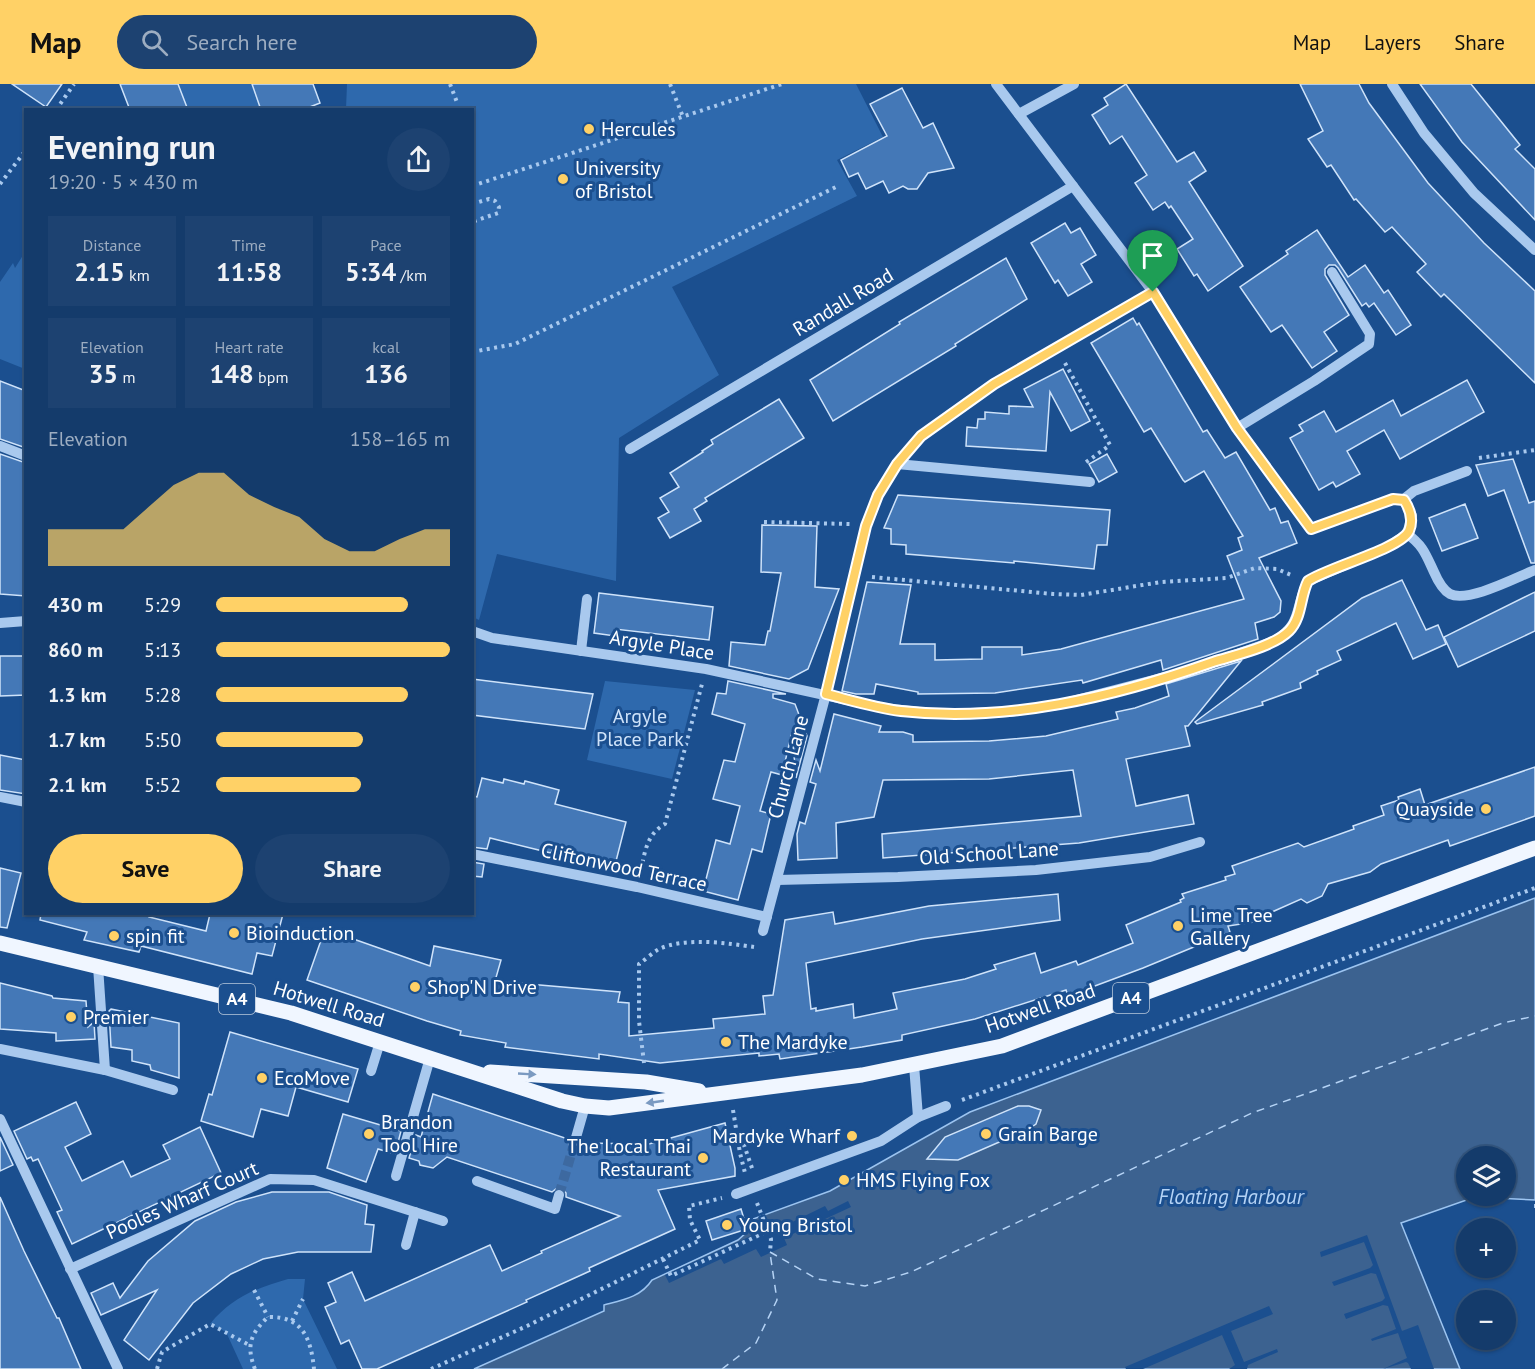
<!DOCTYPE html>
<meta charset="utf-8">
<style>
body{margin:0;font-family:"PT Sans",sans-serif;background:#1d4271;color:#f1f3f6;height:100vh;display:flex;flex-direction:column;font-size:22px;white-space:nowrap}
*{box-sizing:border-box;margin:0}
p{font-size:20px;color:#9dadc1}
.icon{flex:none;width:33px;height:33px;fill:none;stroke:currentColor;stroke-width:2;stroke-linecap:round;stroke-linejoin:round}
.map{position:relative;flex:1;overflow:hidden}
.side{position:absolute;left:24px;top:24px;width:450px;height:807px;display:flex;flex-direction:column;background:#143b6b;border-radius:0px;box-shadow:0 2px 4px #0004,0 0 0 2px #33557e}
.side>*{flex:none}
.controls{position:absolute;left:1456px;top:1062px;display:grid;gap:12px}
.controls a{display:grid;place-items:center;width:60px;height:60px;border-radius:50%;background:#143b6b;box-shadow:0 2px 4px #0004,0 0 0 2px #33557e;font-size:30px}
.pin{position:absolute;display:grid;place-items:center;width:51px;height:51px;color:#fff;margin:-62px -26px;border-radius:50% 50% 50% 0;rotate:-45deg;box-shadow:0 0 6px #0007}
.pin .icon{rotate:45deg}
.round{display:grid;place-items:center;flex:none;width:63px;height:63px;border-radius:32px;background:#1d4271}
.overview{display:flex;align-items:center;justify-content:space-between;height:102px;padding:0 24px}
h1{font-size:33px;font-weight:800;line-height:45px}
.figures{display:grid;grid-template-columns:repeat(3,1fr);gap:9px;height:102px;padding:6px 24px}
.figures div{display:grid;align-content:center;border-radius:0px;background:#1d4271;text-align:center}
.figures b{font-size:26px;font-weight:800}
.figures small{font-size:16px;font-weight:400}
.figures p{font-size:16px}
.chart{height:168px;padding:12px 24px}
.chart p{display:flex;justify-content:space-between}
.chart svg{width:100%;height:108px;margin-top:6px;fill:#ffd166;opacity:.7}
.action{display:flex;gap:12px;margin-top:auto;padding:12px 24px}
.action a{flex:1;height:69px;border-radius:36px;background:#ffd166;color:#111;font-size:24px;font-weight:800;line-height:69px;text-align:center}
.action a+a{background:#1d4271;color:#f1f3f6}
ul{padding:0 24px;list-style:none;font-size:20px}
li{display:grid;grid-template-columns:96px 72px 1fr;align-items:center;height:45px}
li i{height:15px;border-radius:8px;background:#ffd166}
header{display:flex;align-items:center;gap:36px;box-sizing:border-box;height:84px;padding:0 30px;background:#ffd166;color:#111}
header strong{font-size:28px}
nav{display:flex;gap:33px;margin-inline-start:auto;font-size:21px}
.search{width:420px;height:54px;background:#1d4271;display:flex;align-items:center;gap:15px;box-sizing:border-box;padding:0 21px;border-radius:33px;color:#9dadc1;font-size:22px}
.map>svg:first-child{display:block}
.green{fill:#2e69ad}
.water{fill:#3c6290;stroke:#9cc4f0;stroke-width:1.5;fill-rule:evenodd}
.pier{fill:#1b4f8f}
.lines{fill:none;stroke-linecap:round;stroke-linejoin:round}
.ferry{stroke:#b5d3f5;stroke-width:1.5;stroke-dasharray:8 6;stroke-linecap:butt}
.building{fill:#4478b7;stroke:#cfe3fa;stroke-width:1.5}
.minor-tunnel{stroke:#3d69a0;stroke-width:10;stroke-dasharray:10 5;stroke-linecap:butt}
.path{stroke:#a9c9ee;stroke-width:4;stroke-dasharray:3 4.5;stroke-linecap:butt}
.minor{stroke:#a9c9ee;stroke-width:10}
.major{stroke:#f0f6ff;stroke-width:15}
.oneway{fill:#7b9ac1}
.route-casing{stroke:#fff;stroke-width:12}
.route{stroke:#ffd166;stroke-width:8}
.poi-dot{fill:#ffd166;stroke:#1b4f8f;stroke-width:2}
.labels{text-anchor:middle;stroke-width:6;stroke-linejoin:round;paint-order:stroke}
.shield{fill:#1b4f8f;stroke:#bbcadd;stroke-width:1.5}
.shield-label{font-size:18px;font-weight:bold;fill:#fff}
.poi-label{font-size:20px;fill:#fff;stroke:#1b4f8f;text-anchor:start}
.street-label{font-size:20px;fill:#fff;stroke:#1b4f8f}
.park-label{font-size:20px;fill:#cfe3fa;stroke:#1b4f8f}
.water-label{font-size:21px;font-style:italic;fill:#b5d3f5;stroke:#1b4f8f}
</style>
<header>
<strong>Map</strong>
<div class="search"><svg class="icon" aria-label="search" viewBox="0 0 24 24"><circle cx="10" cy="10" r="6"/><path d="M15 15l6 6"/></svg>Search here</div>
<nav><a>Map</a><a>Layers</a><a>Share</a></nav>
</header>
<div class="map">
<svg width="1535" height="1285" viewBox="0 0 1535 1285">
<rect width="100%" height="100%" fill="#1b4f8f"/>
<g class="green">
<polygon points="179,0 252,0 254,7 259,6 286,25 257,25 256,22 246,25 188,25 183,13 172,3"/>
<polygon points="347,0 856,0 883,53 837,76 857,112 672,203 719,291 619,354 616,497 497,470 479,536 473,533 472,26 346,25"/>
<polygon points="25,168 26,285 25,285 0,275 0,198 13,179 15,184"/>
<polygon points="605,597 695,606 672,695 587,676"/>
<path d="M288 1195H305L303 1215 337 1285H243L226 1248 210 1240C232 1213 257 1204 288 1195Z"/>
</g>
<path class="water" d="M1535 814V1116L1475 1113 1401 1139 1460 1285H474L604 1227V1221C623 1216 641 1213 652 1196L738 1156 748 1147 745 1138 830 1107 970 1028ZM1467 1072H1506V1112H1467Z"/>
<g class="pier">
<polygon points="848,1117 851,1123 784,1154 787,1161 761,1173 756,1165 724,1180 721,1175 669,1199 665,1191 751,1152 750,1148 762,1142 758,1133 761,1131 765,1130 770,1140 776,1137 780,1144 825,1122 828,1127"/>
<polygon points="1367,1151 1402,1247 1418,1241 1434,1285 1411,1285 1408,1279 1406,1278 1383,1285 1407,1274 1398,1249 1372,1257 1371,1255 1396,1245 1388,1222 1383,1221 1346,1235 1344,1230 1382,1217 1385,1214 1376,1190 1371,1189 1334,1202 1332,1198 1370,1184 1373,1181 1364,1158 1321,1173 1320,1168"/>
<polygon points="1269,1222 1273,1230 1231,1247 1244,1278 1277,1265 1278,1268 1248,1281 1247,1285 1229,1285 1235,1281 1222,1251 1143,1285 1126,1285 1125,1283"/>
</g>
<g class="lines">
<g class="ferry">
<polyline points="770,1168 817,1195 865,1202 911,1188 1252,1029 1503,939 1535,932"/>
<polyline points="722,1285 756,1259 777,1216 770,1169"/>
</g>
</g>
<g class="building">
<polygon points="12,0 62,0 46,23"/>
<polygon points="120,0 178,0 188,26 130,26"/>
<polygon points="252,0 313,0 320,19 302,26 261,26"/>
<polygon points="1126,0 1177,78 1194,68 1206,87 1189,98 1243,182 1208,207 1197,190 1194,192 1177,165 1193,155 1171,122 1169,124 1165,118 1153,126 1135,99 1147,91 1122,52 1110,60 1092,31 1108,21 1104,14"/>
<polygon points="1300,0 1359,0 1369,19 1428,99 1484,159 1535,207 1535,299 1444,210 1441,213 1417,188 1426,180 1392,143 1385,148 1356,115 1354,116 1331,81 1327,83 1308,55 1323,47"/>
<polygon points="1420,0 1471,0 1520,61 1515,65 1535,85 1535,136 1462,58"/>
<polygon points="902,4 923,44 933,39 954,84 928,89 917,105 908,105 903,102 889,109 883,97 866,105 858,89 849,93 841,76 887,52 870,20"/>
<polygon points="1065,139 1071,149 1080,144 1096,171 1081,180 1092,198 1068,212 1058,196 1055,199 1031,159"/>
<polygon points="1317,146 1348,193 1365,181 1384,209 1388,206 1411,241 1396,251 1374,219 1369,223 1366,219 1362,222 1338,184 1335,181 1329,181 1325,185 1325,191 1349,231 1324,248 1337,267 1312,284 1282,241 1271,248 1240,203 1288,170 1286,167"/>
<polygon points="1006,174 1027,215 955,260 956,262 833,337 810,296 900,240 899,238"/>
<polygon points="1133,234 1137,241 1139,239 1203,348 1207,346 1225,374 1236,368 1270,426 1275,424 1281,439 1288,437 1297,459 1259,474 1281,517 1280,528 1274,533 1255,539 1258,555 1163,586 1161,576 1083,599 1082,596 995,609 918,610 918,608 876,600 874,610 856,610 842,607 867,498 911,501 900,560 935,560 935,576 982,575 982,563 1022,563 1022,571 1061,565 1244,515 1227,472 1242,466 1238,454 1243,452 1204,387 1185,398 1183,396 1151,344 1144,348 1091,259"/>
<polygon points="1063,285 1090,337 1071,347 1050,308 1046,367 966,362 967,343 977,344 978,335 985,335 985,328 1009,330 1009,322 1033,323 1024,305"/>
<polygon points="1467,296 1484,328 1400,375 1384,346 1347,367 1360,390 1336,403 1333,398 1319,406 1290,354 1303,347 1299,341 1324,327 1336,348 1393,316 1401,332"/>
<polygon points="0,297 26,307 26,364 0,355"/>
<polygon points="779,315 804,354 705,414 707,417 694,425 701,437 670,454 658,434 669,428 660,414 679,403 670,389 703,368 702,367 713,360 711,356"/>
<polygon points="0,370 26,379 26,512 0,510"/>
<polygon points="1107,370 1117,388 1099,398 1089,380"/>
<polygon points="1513,375 1529,419 1535,417 1535,479 1531,479 1504,406 1488,412 1476,381"/>
<polygon points="898,411 1110,426 1107,461 1097,461 1094,485 1014,477 1014,479 906,470 906,461 891,460 891,445 884,444"/>
<polygon points="1465,420 1478,454 1442,467 1429,434"/>
<polygon points="762,441 817,442 815,503 839,505 808,585 789,595 729,582 731,558 765,561 768,547 770,547 781,489 761,488"/>
<polygon points="1402,496 1426,546 1438,541 1446,560 1413,575 1396,539 1337,567 1341,576 1317,587 1318,590 1300,599 1301,604 1262,618 1263,621 1197,640 1195,638 1362,514"/>
<polygon points="1535,508 1535,547 1458,583 1444,553"/>
<polygon points="599,509 713,523 709,556 615,545 615,552 594,549"/>
<polygon points="0,572 26,572 26,611 0,612"/>
<polygon points="1241,577 1188,642 1185,642 1190,662 1126,675 1136,722 1188,711 1194,740 1079,759 883,774 882,750 1081,732 1073,686 989,695 883,696 874,733 836,739 837,774 798,776 797,750 800,738 805,740 816,700 810,698 816,676 820,687 834,630 881,642 879,648 903,648 913,651 913,658 989,657 1046,652 1118,635 1116,628 1135,624 1169,612 1166,600"/>
<polygon points="472,595 593,610 585,645 472,631"/>
<polygon points="728,597 786,610 773,610 773,614 795,620 807,652 796,694 792,648 782,691 771,688 760,727 771,730 762,768 752,765 738,816 703,807 716,756 730,760 740,722 713,715 724,676 735,678 745,640 712,630 717,609 726,610"/>
<polygon points="0,671 26,676 26,710 0,706"/>
<polygon points="1535,683 1535,732 1450,762 1448,756 1381,780 1370,788 1328,800 1322,812 1307,819 1301,815 1272,828 1260,837 1228,842 1230,848 1143,884 1068,912 1066,906 975,935 902,951 902,956 862,963 780,975 779,970 759,972 759,969 660,979 599,970 599,975 505,963 506,959 460,951 461,947 427,937 307,896 325,845 430,882 434,862 501,876 495,897 620,908 618,918 629,919 629,952 714,944 713,935 765,930 763,912 773,911 785,836 833,828 835,840 929,822 1058,810 1060,836 922,855 806,879 811,925 816,924 816,927 853,920 854,934 897,925 893,909 965,895 996,885 994,881 1035,869 1041,889 1076,877 1078,881 1133,859 1126,841 1181,818 1180,816 1184,814 1182,810 1226,796 1225,793 1235,790 1232,782 1298,759 1304,763 1354,745 1353,742 1384,731 1381,722 1399,716 1398,713 1420,705 1425,721"/>
<polygon points="482,694 503,699 504,695 524,700 525,697 559,706 555,720 626,738 615,781 552,766 551,769 490,754 487,765 472,763 472,712 477,713"/>
<polygon points="472,778 484,780 482,793 472,792"/>
<polygon points="0,784 21,789 7,844 0,843"/>
<polygon points="41,830 150,830 149,833 206,847 210,830 283,830 272,872 257,869 252,890 141,862 139,868 84,856 87,848 40,836"/>
<polygon points="0,899 52,912 53,914 86,917 88,943 94,938 95,955 56,957 56,949 0,945"/>
<polygon points="111,925 179,939 179,994 151,986 150,981 132,977 132,966 111,963 109,927"/>
<polygon points="230,948 358,985 348,1018 296,1003 288,1032 261,1025 253,1053 201,1037 209,1010 212,1011"/>
<polygon points="433,1010 568,1055 569,1062 574,1064 580,1063 582,1059 649,1060 725,1039 735,1084 735,1092 658,1106 675,1145 589,1184 590,1187 526,1216 527,1218 377,1285 362,1285 349,1256 341,1260 325,1223 336,1218 328,1199 352,1188 365,1217 490,1161 502,1187 542,1169 541,1167 620,1132 566,1113 566,1109 562,1104 557,1104 552,1108 447,1073 433,1084 420,1081 419,1077 409,1074 416,1051 421,1053"/>
<polygon points="76,1018 91,1050 65,1063 82,1097 123,1077 131,1093 170,1075 163,1061 200,1043 221,1089 72,1160 57,1128 62,1126 38,1075 33,1077 31,1073 27,1075 14,1047"/>
<polygon points="1018,1022 1029,1022 1041,1026 1036,1040 1027,1046 958,1076 927,1075 945,1053"/>
<polygon points="343,1030 401,1047 395,1070 378,1065 366,1098 327,1084"/>
<polygon points="0,1053 13,1081 0,1087"/>
<polygon points="272,1108 329,1108 367,1121 365,1140 374,1141 371,1168 298,1168 263,1175 231,1190 193,1219 149,1276 124,1256 157,1206 101,1231 91,1209 113,1199 120,1214 148,1177 195,1137 236,1118"/>
<polygon points="0,1113 24,1167 57,1234 59,1234 81,1285 0,1285"/>
<polygon points="741,1125 747,1145 712,1156 706,1137"/>
</g>
<g class="lines">
<polyline class="minor-tunnel" points="559,1111 575,1057"/>
<g class="path">
<polyline points="450,0 458,21"/>
<polyline points="670,0 683,33"/>
<polyline points="56,26 74,0"/>
<polyline points="0,100 26,66"/>
<polyline points="472,102 782,0"/>
<polyline points="472,120 489,115 495,117 499,123 498,129 472,138"/>
<polyline points="472,268 515,260 838,102"/>
<polyline points="1065,279 1110,361 1085,379"/>
<polyline points="1479,374 1535,366"/>
<polyline points="764,438 850,440"/>
<polyline points="872,493 1053,510 1081,511 1161,498 1227,494 1255,484 1277,485 1291,491"/>
<path d="M641 786C645 767 647 750 665 740L702 600"/>
<path d="M644 979 639 937V880C645 876 652 869 659 865 685 853 727 859 754 863"/>
<polyline points="962,1016 1535,804"/>
<polyline points="733,1026 740,1069 745,1089"/>
<polyline points="738,1060 743,1058 753,1087"/>
<polyline points="757,1119 771,1155 770,1168"/>
<polyline points="1534,1122 1535,1122"/>
<polyline points="663,1175 671,1192 768,1147"/>
<polyline points="254,1206 268,1233"/>
<polyline points="292,1237 303,1215"/>
<polyline points="157,1285 162,1268 210,1240 249,1261"/>
<path d="M255 1285C246 1262 250 1250 268 1233 303 1232 311 1255 314 1285"/>
<polyline points="431,1285 527,1242 700,1156 690,1136 689,1122 722,1114"/>
</g>
<g class="minor">
<polyline points="996,0 1153,208 1237,344 1311,445 1393,415 1404,415"/>
<polyline points="1392,0 1424,49 1474,109 1535,166"/>
<polyline points="1019,30 1074,0"/>
<polyline points="1237,344 1314,297 1369,260 1370,250 1332,188"/>
<polyline points="0,362 26,372"/>
<polyline points="630,365 1073,102"/>
<polyline points="897,380 1090,398"/>
<path d="M1407 450C1423 461 1426 471 1434 488 1437 495 1443 506 1450 510 1468 519 1517 493 1535 486"/>
<polyline points="0,539 26,537"/>
<path d="M472 547 492 554 706 585 884 624 937 630 1009 628 1057 621 1188 587 1274 557C1304 539 1294 523 1308 497L1388 463 1407 450 1412 432 1404 415 1414 407 1467 387"/>
<polyline points="581,567 587,515"/>
<polyline points="0,713 26,718"/>
<polyline points="472,770 637,803 767,833"/>
<polyline points="777,796 898,793 1036,786 1150,773 1200,758"/>
<polyline points="763,847 826,610 866,442 878,411 897,380 921,352 994,300 1153,208"/>
<polyline points="98,882 105,986"/>
<polyline points="0,965 105,986 173,1006"/>
<polyline points="914,981 918,1033"/>
<polyline points="371,987 380,958"/>
<polyline points="0,1035 118,1285"/>
<polyline points="575,1057 585,1022"/>
<polyline points="396,1092 430,974"/>
<polyline points="477,1097 555,1125 559,1111"/>
<polyline points="736,1110 881,1057 918,1033 946,1022"/>
<polyline points="406,1161 415,1128"/>
<polyline points="70,1185 270,1095 314,1096 443,1137"/>
</g>
<g class="major">
<polyline points="0,859 291,929 562,1017 585,1022 609,1024 862,991 1002,962 1535,764"/>
<polyline points="490,988 646,998 699,1007"/>
</g>
</g>
<defs><path id="oneway-solid" d="M-6-.8H1V-3.2L6.5 0L1 3.2V.8H-6Z" transform="scale(1.5)"/></defs>
<g class="oneway">
<use href="#oneway-solid" transform="translate(527 990) rotate(3)"/>
<use href="#oneway-solid" transform="translate(655 1018) rotate(172)"/>
</g>
<g class="lines">
<defs>
<path id="route" d="M1153 208 1237 344 1311 445 1393 415 1404 416C1410 425 1414 435 1409 447 1400 465 1329 483 1308 497 1300 512 1302 534 1289 547 1273 563 1235 571 1213 578 1114 613 1007 639 901 627 876 624 850 616 826 610L866 442 878 411 897 380 921 352 994 300Z"/>
</defs>
<use href="#route" class="route-casing"/>
<use href="#route" class="route"/>
</g>
<g class="poi-dot">
<circle cx="589" cy="45" r="6"/>
<circle cx="563" cy="95" r="6"/>
<circle cx="1486" cy="725" r="6"/>
<circle cx="1178" cy="842" r="6"/>
<circle cx="234" cy="849" r="6"/>
<circle cx="114" cy="852" r="6"/>
<circle cx="415" cy="903" r="6"/>
<circle cx="71" cy="933" r="6"/>
<circle cx="726" cy="958" r="6"/>
<circle cx="262" cy="994" r="6"/>
<circle cx="369" cy="1050" r="6"/>
<circle cx="986" cy="1050" r="6"/>
<circle cx="852" cy="1052" r="6"/>
<circle cx="703" cy="1074" r="6"/>
<circle cx="844" cy="1096" r="6"/>
<circle cx="727" cy="1141" r="6"/>
</g>
<g class="labels">
<g class="shield">
<rect x="1113" y="899" width="36" height="30" rx="4.5"/>
<rect x="219" y="900" width="36" height="30" rx="4.5"/>
</g>
<g class="shield-label">
<text x="1131" y="920">A4</text>
<text x="237" y="921">A4</text>
</g>
<g class="poi-label">
<text x="601" y="52">Hercules</text>
<text x="575" y="91">University<tspan x="575" dy="23">of Bristol</tspan></text>
<text x="1474" y="732" text-anchor="end">Quayside</text>
<text x="1190" y="838">Lime Tree<tspan x="1190" dy="23">Gallery</tspan></text>
<text x="246" y="856">Bioinduction</text>
<text x="126" y="859">spin fit</text>
<text x="427" y="910">Shop'N Drive</text>
<text x="83" y="940">Premier</text>
<text x="738" y="965">The Mardyke</text>
<text x="274" y="1001">EcoMove</text>
<text x="381" y="1045">Brandon<tspan x="381" dy="23">Tool Hire</tspan></text>
<text x="998" y="1057">Grain Barge</text>
<text x="840" y="1059" text-anchor="end">Mardyke Wharf</text>
<text x="691" y="1069" text-anchor="end">The Local Thai<tspan x="691" dy="23">Restaurant</tspan></text>
<text x="856" y="1103">HMS Flying Fox</text>
<text x="739" y="1148">Young Bristol</text>
</g>
<g class="street-label">
<text transform="translate(843 218) rotate(-31)" y="7">Randall Road</text>
<text transform="translate(662 561) rotate(9)" y="7">Argyle Place</text>
<text transform="translate(788 683) rotate(-75)" y="7">Church Lane</text>
<text transform="translate(989 769) rotate(-4)" y="7">Old School Lane</text>
<text transform="translate(624 783) rotate(12)" y="7">Cliftonwood Terrace</text>
<text transform="translate(329 920) rotate(17)" y="7">Hotwell Road</text>
<text transform="translate(1040 924) rotate(-19)" y="7">Hotwell Road</text>
<text transform="translate(182 1116) rotate(-24)" y="7">Pooles Wharf Court</text>
</g>
<g class="park-label">
<text x="640" y="639">Argyle<tspan x="640" dy="23">Place Park</tspan></text>
</g>
<g class="water-label">
<text x="1231" y="1120">Floating Harbour</text>
</g>
</g>
</svg>
<div class="controls">
<a><svg class="icon" aria-label="layers" viewBox="0 0 24 24"><path d="M12 4l9 5-9 5-9-5zM3 14l9 5 9-5"/></svg></a>
<a>+</a>
<a>−</a>
</div>
<div class="pin" style="left:1153px;top:208px;background:#1e9e55"><svg class="icon" aria-label="arrive" viewBox="0 0 24 24"><path d="M6 21V4h12l-3 4 3 4H6"/></svg></div>
<section class="side">
<div class="overview"><div><h1>Evening run</h1><p>19:20 · 5 × 430 m</p></div><a class="round"><svg class="icon" aria-label="share" viewBox="0 0 24 24"><path d="M12 15V3M7 8l5-5 5 5M5 13v7h14v-7"/></svg></a></div>
<div class="figures">
<div><p>Distance</p><b>2.15<small> km</small></b></div>
<div><p>Time</p><b>11:58</b></div>
<div><p>Pace</p><b>5:34<small> /km</small></b></div>
</div>
<div class="figures">
<div><p>Elevation</p><b>35<small> m</small></b></div>
<div><p>Heart rate</p><b>148<small> bpm</small></b></div>
<div><p>kcal</p><b>136</b></div>
</div>
<div class="chart"><p><span>Elevation</span>158–165 m</p>
<svg viewBox="0 0 160 44" preserveAspectRatio="none"><path d="M0 44V29L10 29L20 29L30 29L40 20L50 11L60 6L70 6L80 15L90 20L100 24L110 33L120 38L130 38L140 33L150 29L160 29V44z"/></svg>
</div>
<ul>
<li><b>430 m</b>5:29<i style="width:82%"></i></li>
<li><b>860 m</b>5:13<i style="width:100%"></i></li>
<li><b>1.3 km</b>5:28<i style="width:82%"></i></li>
<li><b>1.7 km</b>5:50<i style="width:63%"></i></li>
<li><b>2.1 km</b>5:52<i style="width:62%"></i></li>
</ul>
<div class="action"><a>Save</a><a>Share</a></div>
</section>
</div>
